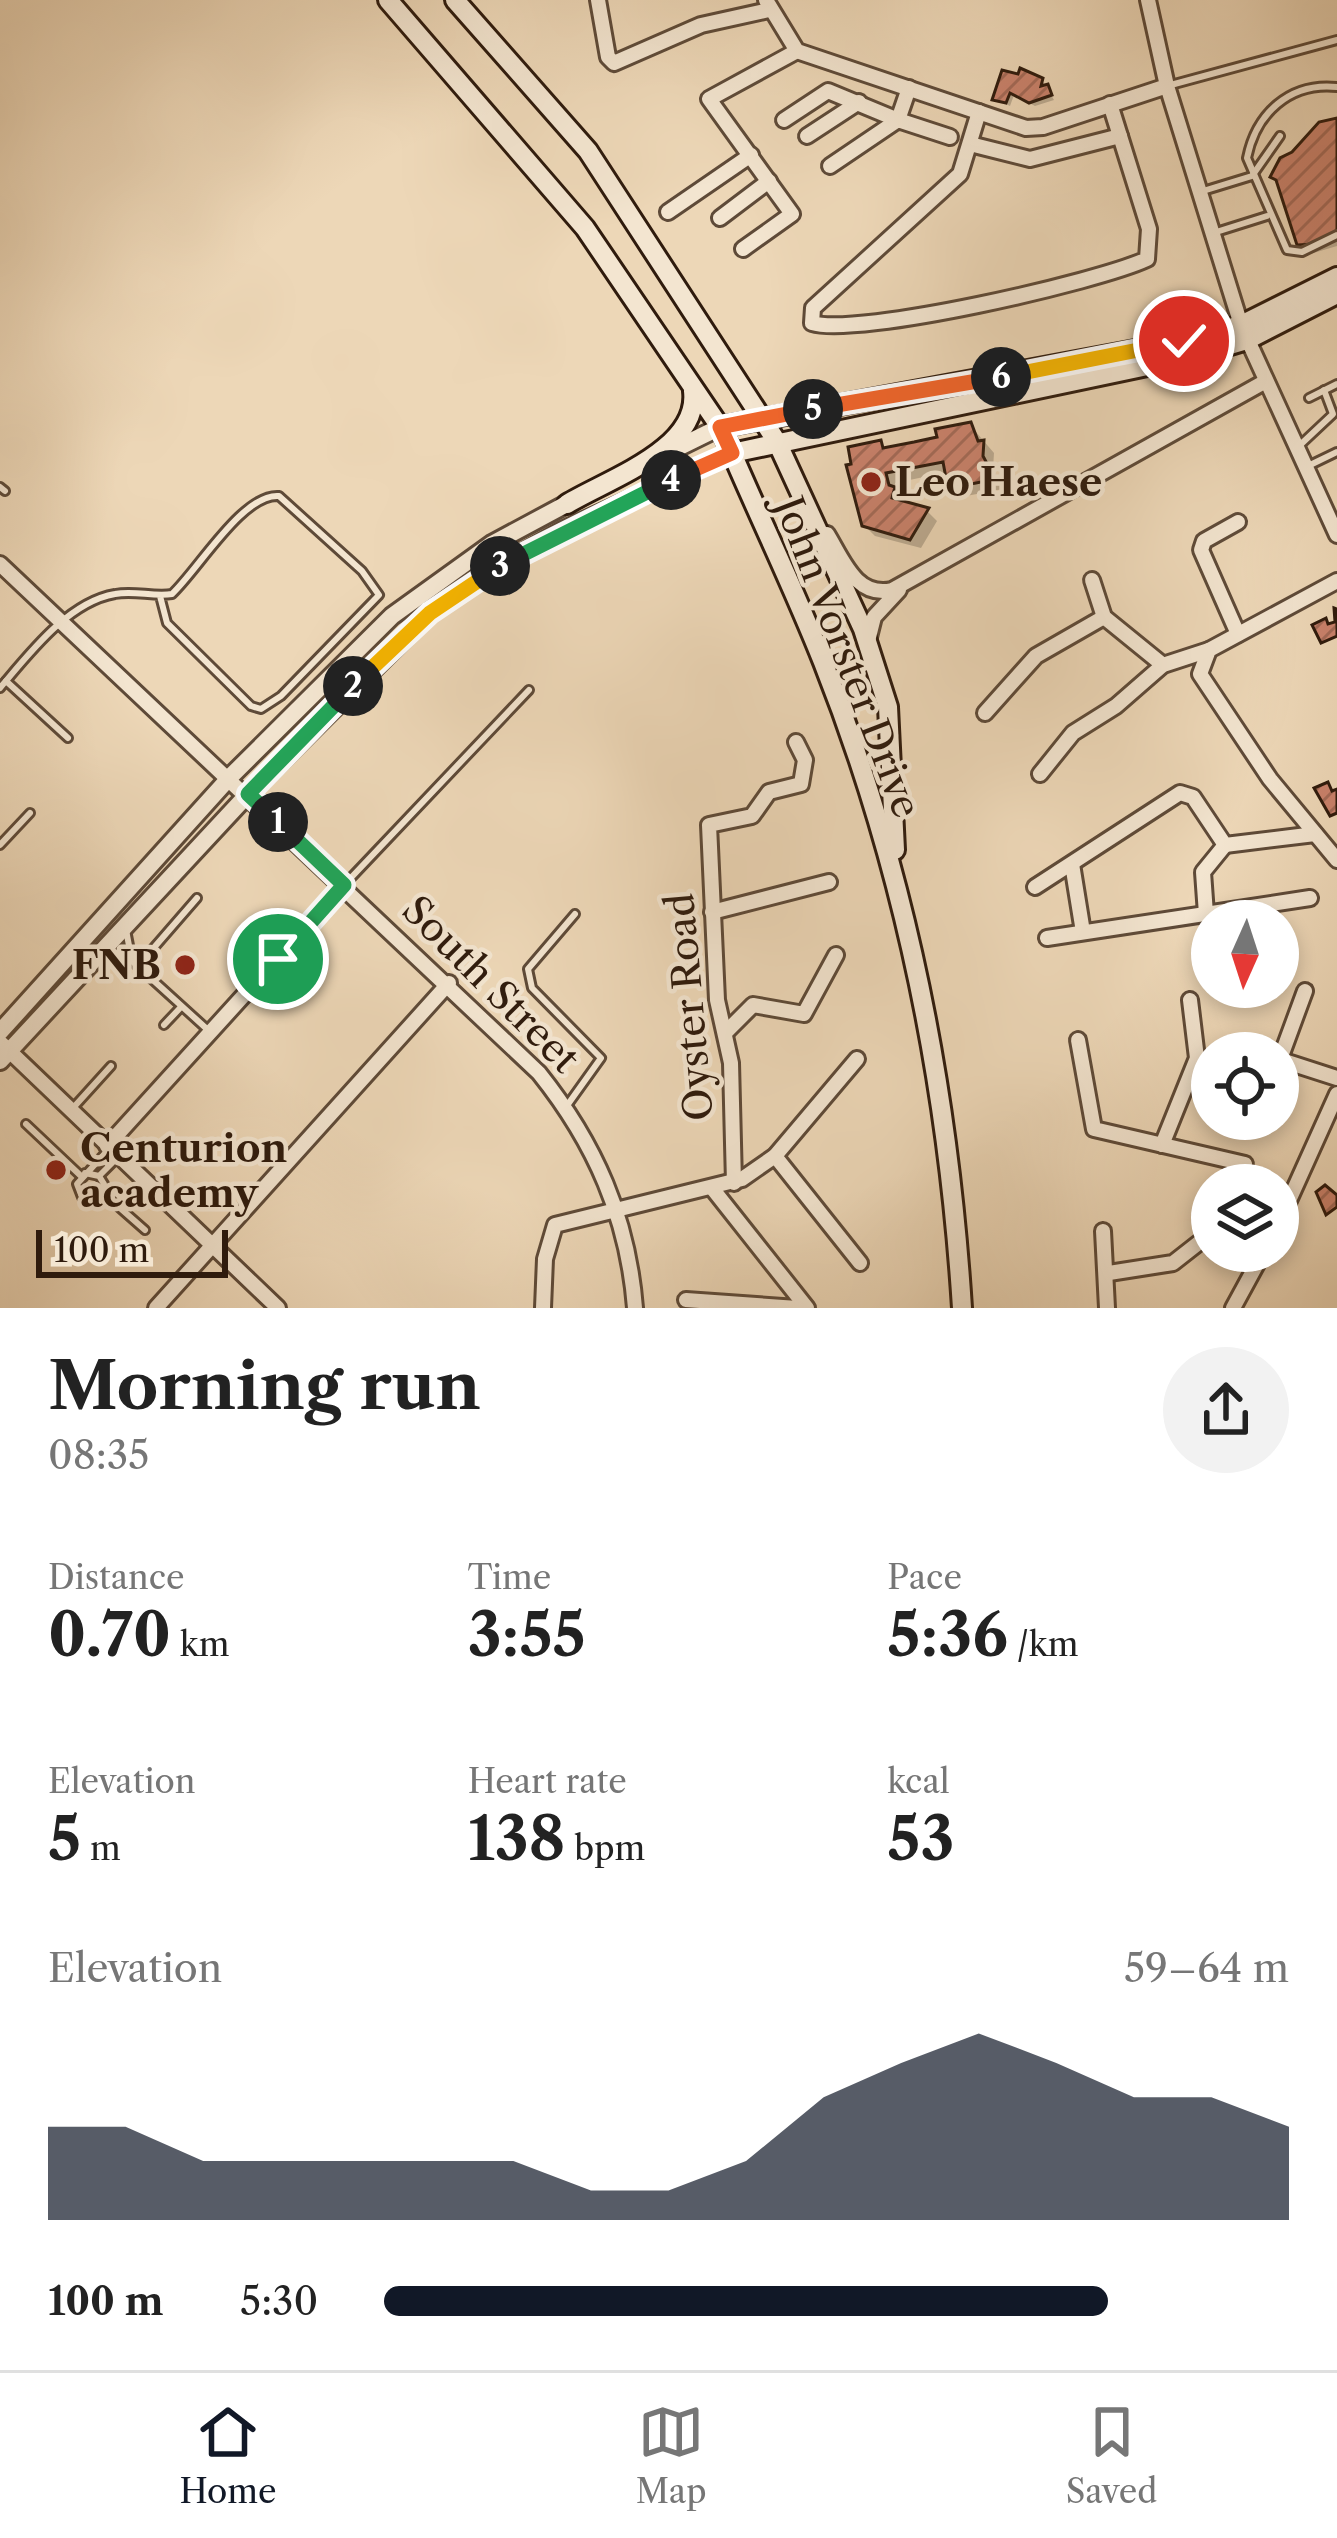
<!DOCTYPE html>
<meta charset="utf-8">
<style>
body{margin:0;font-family:"Libre Caslon Text",serif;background:#f2f2f2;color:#222;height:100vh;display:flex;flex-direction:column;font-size:45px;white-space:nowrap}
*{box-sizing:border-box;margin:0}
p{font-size:39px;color:#767676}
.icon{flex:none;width:66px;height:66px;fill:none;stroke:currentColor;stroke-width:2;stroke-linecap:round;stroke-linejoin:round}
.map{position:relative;height:1308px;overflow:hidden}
.side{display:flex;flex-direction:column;background:#fff;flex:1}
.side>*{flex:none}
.needle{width:78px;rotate:183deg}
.fabs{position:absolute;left:1191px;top:900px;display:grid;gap:24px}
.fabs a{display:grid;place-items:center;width:108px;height:108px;border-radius:50%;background:#fff;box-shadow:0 6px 18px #0003;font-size:60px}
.scale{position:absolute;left:36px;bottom:30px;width:192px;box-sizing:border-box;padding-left:12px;border:6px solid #2f1b0d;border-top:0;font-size:33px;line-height:42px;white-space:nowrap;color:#2f1b0d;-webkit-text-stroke:9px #f3e5d0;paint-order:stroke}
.pin{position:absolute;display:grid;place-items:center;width:102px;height:102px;color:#fff;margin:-51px;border:6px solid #fff;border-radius:50%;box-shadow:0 3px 12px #0007}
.km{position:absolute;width:60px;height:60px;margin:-30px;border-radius:50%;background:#222;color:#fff;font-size:33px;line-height:60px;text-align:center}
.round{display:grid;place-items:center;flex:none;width:126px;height:126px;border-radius:63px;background:#f2f2f2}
.overview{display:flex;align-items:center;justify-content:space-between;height:204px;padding:0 48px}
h1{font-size:66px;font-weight:800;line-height:90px}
.figures{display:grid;grid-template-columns:repeat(3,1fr);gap:18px;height:204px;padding:12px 48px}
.figures div{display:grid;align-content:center}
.figures b{font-size:60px;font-weight:800}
.figures small{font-size:33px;font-weight:400}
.figures p{font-size:33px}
.chart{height:336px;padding:24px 48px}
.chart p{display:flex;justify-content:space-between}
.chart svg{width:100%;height:216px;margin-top:12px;fill:#111827;opacity:.7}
ul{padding:0 48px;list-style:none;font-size:39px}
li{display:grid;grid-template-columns:192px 144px 1fr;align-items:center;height:90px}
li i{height:30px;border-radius:15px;background:#111827}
.tab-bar{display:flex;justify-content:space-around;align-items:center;height:168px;border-top:3px solid #e0e0e0;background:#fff;font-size:33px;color:#767676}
.tab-bar a{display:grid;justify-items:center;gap:6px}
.tab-bar .selected{color:#111827}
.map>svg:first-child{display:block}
.shadow{fill:#0003}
.building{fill:url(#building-hatch);stroke:#2f1b0d;stroke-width:3}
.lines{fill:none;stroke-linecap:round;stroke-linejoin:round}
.service-casing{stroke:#5e4a38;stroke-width:12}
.minor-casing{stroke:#5e4a38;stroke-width:20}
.tertiary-casing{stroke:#5e4a38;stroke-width:22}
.secondary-casing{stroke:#2f1b0d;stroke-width:24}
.service{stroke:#f3e5d0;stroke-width:6}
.minor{stroke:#f3e5d0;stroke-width:14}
.tertiary{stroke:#f3e5d0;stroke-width:16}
.secondary{stroke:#f3e5d0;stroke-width:18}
.split-1-casing{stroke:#fff;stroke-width:24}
.split-2-casing{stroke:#fff;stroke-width:24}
.split-3-casing{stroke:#fff;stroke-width:24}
.split-4-casing{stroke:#fff;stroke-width:24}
.split-5-casing{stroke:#fff;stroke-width:24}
.split-6-casing{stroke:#fff;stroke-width:24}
.split-7-casing{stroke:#fff;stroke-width:24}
.split-1{stroke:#22a559;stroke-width:15}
.split-2{stroke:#22a559;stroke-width:15}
.split-3{stroke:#f5b400;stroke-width:15}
.split-4{stroke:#22a559;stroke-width:15}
.split-5{stroke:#f0652b;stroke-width:15}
.split-6{stroke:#f0652b;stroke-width:15}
.split-7{stroke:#f5b400;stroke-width:15}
.poi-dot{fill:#8f2418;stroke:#f3e5d0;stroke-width:4.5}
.labels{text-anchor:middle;stroke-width:9;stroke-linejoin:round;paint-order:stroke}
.poi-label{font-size:39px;font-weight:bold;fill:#2f1b0d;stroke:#f3e5d0;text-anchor:start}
.street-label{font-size:39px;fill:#2f1b0d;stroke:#f3e5d0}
</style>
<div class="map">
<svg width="1337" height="1308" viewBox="0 0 1337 1308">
<defs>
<pattern id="building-hatch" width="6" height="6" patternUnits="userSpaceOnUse" patternTransform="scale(3)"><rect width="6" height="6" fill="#ca826c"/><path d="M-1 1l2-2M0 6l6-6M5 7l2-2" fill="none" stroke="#a46a57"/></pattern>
</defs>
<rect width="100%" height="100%" fill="#edd7b7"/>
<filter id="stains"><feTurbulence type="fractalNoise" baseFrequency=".00167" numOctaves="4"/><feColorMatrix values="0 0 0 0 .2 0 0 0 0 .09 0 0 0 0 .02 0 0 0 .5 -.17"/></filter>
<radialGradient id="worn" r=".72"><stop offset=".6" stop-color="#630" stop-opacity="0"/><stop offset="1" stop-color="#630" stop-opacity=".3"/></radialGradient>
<g class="shadow">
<polygon points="1042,80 1054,100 1035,106 1014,95 1010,106 995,99"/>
<polygon points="1337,122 1337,246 1310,254 1299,244"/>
<polygon points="970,425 994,453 993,469 1003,489 961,497 951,487 948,472 895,483 903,504 927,511 937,521 921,548 875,536 864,525 880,443 888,450 940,439"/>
</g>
<g class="building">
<polygon points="1020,68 1043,78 1041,86 1048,84 1052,95 1029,103 1010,93 1006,103 992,100 1002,70 1018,74"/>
<polygon points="1337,118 1337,231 1316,244 1297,245 1276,180 1270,177 1280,158 1292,152 1319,122"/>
<polygon points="971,422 978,441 984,440 983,456 995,479 948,489 943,462 886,473 889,485 895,487 892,498 929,508 910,540 862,526 846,465 851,464 848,447 881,440 883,448 914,442 937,437 935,429"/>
<polygon points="1334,608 1337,609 1337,636 1321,643 1312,625 1326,618 1328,624 1335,622"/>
<polygon points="1328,782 1332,791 1337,789 1337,813 1330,816 1314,788"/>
<polygon points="1325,1185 1337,1195 1337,1207 1326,1215 1316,1192"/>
</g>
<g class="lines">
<defs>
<g id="service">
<polyline points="1167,86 1337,40"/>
<path d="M1337 87C1289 82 1256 114 1247 158L1287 250 1302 252 1337 235"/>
<polyline points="1203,191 1252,176 1280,136"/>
<polyline points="1213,233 1267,216"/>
<polyline points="1309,398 1337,384"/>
<polyline points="1299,446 1333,414 1324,390"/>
<polyline points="1308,466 1337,452"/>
<polyline points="0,487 5,491"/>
<polyline points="6,681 68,738"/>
<path d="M0 688C29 654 68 602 115 594 134 590 153 597 172 594 198 570 243 493 279 496L362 571 379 595 281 696 261 709 251 706 167 623 160 596"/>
<polyline points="0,845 30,813"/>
<polyline points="346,883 529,690"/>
<polyline points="126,930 132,961"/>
<polyline points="105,956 132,961 208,1030"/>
<polyline points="138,966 197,898"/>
<polyline points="164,1025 181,1007"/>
<polyline points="566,1107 601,1058 532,988 528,969 575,914"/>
<polyline points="73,1108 111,1066"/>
<polyline points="26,1124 81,1176"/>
<polyline points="85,1173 99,1176 104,1184 95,1199 82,1197 77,1184 110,1148"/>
<polyline points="99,1176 118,1157"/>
<polyline points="103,1193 145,1230"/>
</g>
<g id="minor">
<polyline points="598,0 608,57 614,63 701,25 769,10"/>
<polyline points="766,0 797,51 1026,128 1043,127 1167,86"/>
<polyline points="1148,0 1167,86 1241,325 1337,535"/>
<path d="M979 112 960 174 813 308 812 323C858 337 1098 282 1147 259L1149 229 1110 104"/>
<polyline points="784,120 828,91 898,120 909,88"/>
<polyline points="807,136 859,102"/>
<polyline points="970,144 1030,159 1120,136"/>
<polyline points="830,166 898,120 950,137"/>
<polyline points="668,212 751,155"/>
<polyline points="720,218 769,181"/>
<polyline points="743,249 792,214 709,99 797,51"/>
<polyline points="1238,522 1204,541 1201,550 1238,634"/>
<path d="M827 534C843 560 856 598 892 590L1266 381"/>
<path d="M0 564 539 1073C595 1143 628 1218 635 1308"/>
<polyline points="1092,580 1104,617 1163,665"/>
<polyline points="1337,581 1209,650 1200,674 1270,779 1337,860"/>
<polyline points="868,641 874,617 899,590"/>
<polyline points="985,713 1036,656 1104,617"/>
<polyline points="1040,774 1073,733 1116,706 1163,665 1209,650"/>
<polyline points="1072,864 1083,932"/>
<polyline points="1035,887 1180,793 1193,797 1225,845 1315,834"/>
<polyline points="712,912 829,882"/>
<polyline points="1206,914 1203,872 1225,845"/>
<polyline points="1047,938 1310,898"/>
<polyline points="726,1032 753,1005 804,1014 836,955"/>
<polyline points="1078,1040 1094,1129 1245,1164"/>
<polyline points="0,1042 278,1308"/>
<polyline points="1278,1059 1337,1078"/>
<polyline points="1280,1059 1305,991"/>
<polyline points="1162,1145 1197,1058 1190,1000"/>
<polyline points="107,1146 344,885"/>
<polyline points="775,1156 860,1263"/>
<polyline points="734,1183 731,1063 717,1000 709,825 752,816 769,792 801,784 805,760 796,742"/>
<polyline points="712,1188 807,1308"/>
<polyline points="1278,1225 1337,1094"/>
<polyline points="1103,1231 1107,1308"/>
<polyline points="1109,1273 1173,1263 1210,1234"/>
<polyline points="686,1300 797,1308"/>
<polyline points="156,1308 449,983"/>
<polyline points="543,1308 545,1259 555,1225 742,1179 775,1156 857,1059"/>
<polyline points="1233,1308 1264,1251"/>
</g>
<g id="tertiary">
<polyline points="657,458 720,427"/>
<polyline points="0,1032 230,777 392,616 492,544 574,500"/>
<polyline points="0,1061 249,793 430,613 469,583 562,531 732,453"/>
</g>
<g id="secondary">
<path d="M388 0 585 228 720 427 732 453C762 523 795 591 823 662 905 869 948 1086 962 1308"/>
<polyline points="455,0 588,151 777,442 863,629 888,707 895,850"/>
<polyline points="720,427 1184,341 1241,325 1337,277"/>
<polyline points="732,453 1190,357 1247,340 1337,294"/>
<path d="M567 504C608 479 700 449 693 391"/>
</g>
</defs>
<use href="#service" class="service-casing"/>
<use href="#minor" class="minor-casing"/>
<use href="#tertiary" class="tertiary-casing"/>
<use href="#secondary" class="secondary-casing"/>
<use href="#service" class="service"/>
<use href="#minor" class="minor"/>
<use href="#tertiary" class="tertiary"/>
<use href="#secondary" class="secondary"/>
</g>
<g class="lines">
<defs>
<polyline id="split-1" points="278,959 344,885 278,822"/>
<polyline id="split-2" points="278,822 248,794 353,686"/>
<polyline id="split-3" points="353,686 430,613 500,566"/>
<polyline id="split-4" points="500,566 671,480"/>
<polyline id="split-5" points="671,480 732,453 720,427 813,409"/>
<polyline id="split-6" points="813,409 1001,377"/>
<polyline id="split-7" points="1001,377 1184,341"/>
</defs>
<use href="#split-1" class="split-1-casing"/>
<use href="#split-2" class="split-2-casing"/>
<use href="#split-3" class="split-3-casing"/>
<use href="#split-4" class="split-4-casing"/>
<use href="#split-5" class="split-5-casing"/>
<use href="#split-6" class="split-6-casing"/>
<use href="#split-7" class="split-7-casing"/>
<use href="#split-1" class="split-1"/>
<use href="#split-2" class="split-2"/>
<use href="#split-3" class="split-3"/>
<use href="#split-4" class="split-4"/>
<use href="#split-5" class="split-5"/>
<use href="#split-6" class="split-6"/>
<use href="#split-7" class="split-7"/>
</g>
<g class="poi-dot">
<circle cx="871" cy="482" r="12"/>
<circle cx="185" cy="965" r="12"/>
<circle cx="56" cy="1170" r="12"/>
</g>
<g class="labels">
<g class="poi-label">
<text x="895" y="496">Leo Haese</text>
<text x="161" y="979" text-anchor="end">FNB</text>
<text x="80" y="1162">Centurion<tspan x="80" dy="45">academy</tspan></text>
</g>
<g class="street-label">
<text transform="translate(848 657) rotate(69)" y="14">John Vorster Drive</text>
<text transform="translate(491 984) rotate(45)" y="14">South Street</text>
<text transform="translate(689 1007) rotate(-95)" y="14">Oyster Road</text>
</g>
</g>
<rect width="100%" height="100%" filter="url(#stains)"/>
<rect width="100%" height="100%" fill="url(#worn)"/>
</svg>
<div class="fabs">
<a><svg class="needle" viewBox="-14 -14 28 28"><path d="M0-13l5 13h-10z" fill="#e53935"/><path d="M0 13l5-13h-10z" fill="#767676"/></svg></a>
<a><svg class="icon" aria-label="locate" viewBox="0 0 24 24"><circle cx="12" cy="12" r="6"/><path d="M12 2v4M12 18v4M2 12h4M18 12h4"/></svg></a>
<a><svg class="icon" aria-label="layers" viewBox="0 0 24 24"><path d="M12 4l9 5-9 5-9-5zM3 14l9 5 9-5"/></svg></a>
</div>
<div class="scale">100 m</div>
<div class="pin" style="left:278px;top:959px;background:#1e9e55"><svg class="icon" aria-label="arrive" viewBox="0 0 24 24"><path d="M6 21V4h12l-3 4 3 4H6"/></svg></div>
<div class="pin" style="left:1184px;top:341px;background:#d93025"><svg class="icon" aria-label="check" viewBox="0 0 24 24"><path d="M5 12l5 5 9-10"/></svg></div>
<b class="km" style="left:278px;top:822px">1</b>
<b class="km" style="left:353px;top:686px">2</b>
<b class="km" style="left:500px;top:566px">3</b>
<b class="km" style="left:671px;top:480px">4</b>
<b class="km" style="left:813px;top:409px">5</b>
<b class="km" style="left:1001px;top:377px">6</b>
</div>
<section class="side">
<div class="overview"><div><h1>Morning run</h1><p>08:35</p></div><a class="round"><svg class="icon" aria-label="share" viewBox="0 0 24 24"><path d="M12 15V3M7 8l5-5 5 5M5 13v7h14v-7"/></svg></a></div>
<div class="figures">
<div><p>Distance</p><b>0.70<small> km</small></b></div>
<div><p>Time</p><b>3:55</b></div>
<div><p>Pace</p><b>5:36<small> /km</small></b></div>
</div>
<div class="figures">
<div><p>Elevation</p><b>5<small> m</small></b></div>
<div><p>Heart rate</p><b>138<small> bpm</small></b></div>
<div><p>kcal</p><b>53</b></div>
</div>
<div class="chart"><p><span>Elevation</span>59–64 m</p>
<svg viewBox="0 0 160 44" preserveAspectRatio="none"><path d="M0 44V25L10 25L20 32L30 32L40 32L50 32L60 32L70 38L80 38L90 32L100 19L110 12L120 6L130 12L140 19L150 19L160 25V44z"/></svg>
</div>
<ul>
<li><b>100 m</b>5:30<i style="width:80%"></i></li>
</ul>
</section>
<nav class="tab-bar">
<a class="selected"><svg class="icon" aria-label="home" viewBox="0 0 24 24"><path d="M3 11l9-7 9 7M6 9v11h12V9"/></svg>Home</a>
<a><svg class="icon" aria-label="map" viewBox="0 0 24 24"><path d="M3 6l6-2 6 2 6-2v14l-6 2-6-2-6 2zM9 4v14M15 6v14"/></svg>Map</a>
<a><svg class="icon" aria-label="saved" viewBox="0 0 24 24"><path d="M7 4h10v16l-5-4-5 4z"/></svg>Saved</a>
</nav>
